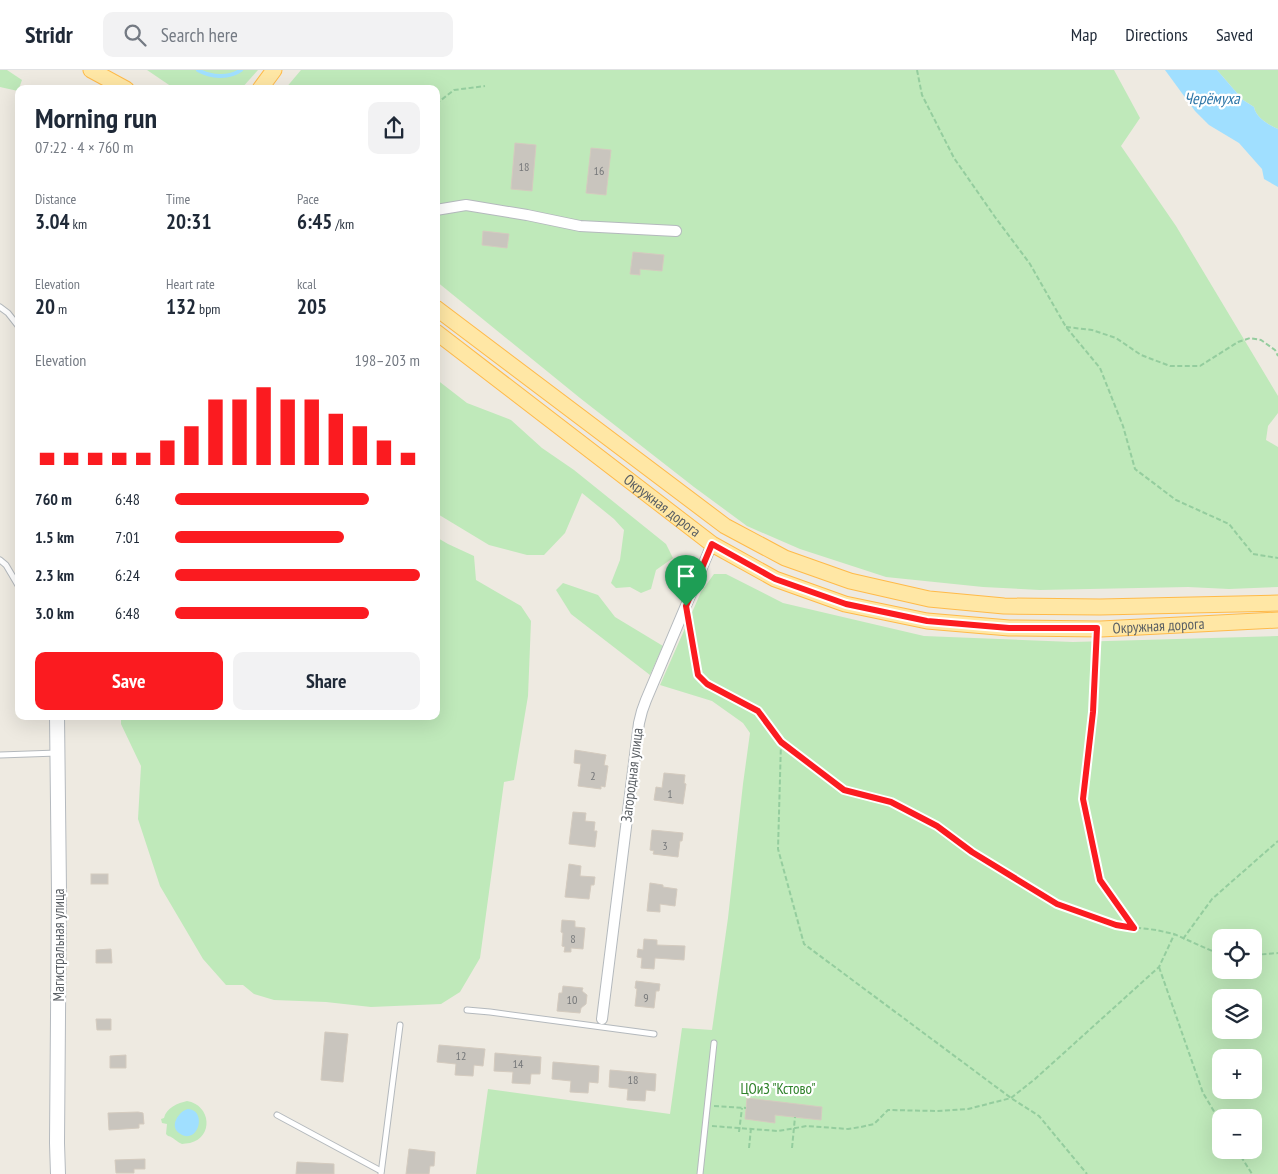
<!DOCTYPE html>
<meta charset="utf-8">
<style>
body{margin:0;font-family:"PT Sans Narrow",sans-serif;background:#f2f2f3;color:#1f2937;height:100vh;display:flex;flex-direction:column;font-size:19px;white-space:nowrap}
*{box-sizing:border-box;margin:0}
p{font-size:16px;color:#747a83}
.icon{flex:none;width:28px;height:28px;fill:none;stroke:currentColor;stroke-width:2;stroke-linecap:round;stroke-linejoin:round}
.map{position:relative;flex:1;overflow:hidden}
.details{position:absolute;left:15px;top:15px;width:425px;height:635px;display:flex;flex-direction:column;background:#fff;border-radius:10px;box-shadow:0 5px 20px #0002}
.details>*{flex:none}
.buttons{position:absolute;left:1212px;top:859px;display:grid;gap:10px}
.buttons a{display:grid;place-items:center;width:50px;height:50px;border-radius:10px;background:#fff;box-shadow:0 5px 20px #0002;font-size:25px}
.pin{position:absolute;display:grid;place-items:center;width:42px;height:42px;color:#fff;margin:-51px -21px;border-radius:50% 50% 50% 0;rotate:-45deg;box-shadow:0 0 5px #0007}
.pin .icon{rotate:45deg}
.round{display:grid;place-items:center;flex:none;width:52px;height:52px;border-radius:10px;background:#f2f2f3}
.overview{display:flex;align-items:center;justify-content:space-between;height:85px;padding:0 20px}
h1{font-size:28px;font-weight:800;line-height:38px}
.figures{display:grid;grid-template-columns:repeat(3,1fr);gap:8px;height:85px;padding:5px 20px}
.figures div{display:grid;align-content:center}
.figures b{font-size:21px;font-weight:800}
.figures small{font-size:14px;font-weight:400}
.figures p{font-size:14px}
.chart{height:140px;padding:10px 20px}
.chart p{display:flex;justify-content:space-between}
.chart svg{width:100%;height:90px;margin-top:5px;stroke:#fb1b20;stroke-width:6}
.button{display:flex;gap:10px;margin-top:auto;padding:10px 20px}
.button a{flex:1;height:58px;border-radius:10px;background:#fb1b20;color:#fff;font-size:20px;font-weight:800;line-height:58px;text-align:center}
.button a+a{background:#f2f2f3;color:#1f2937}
ul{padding:0 20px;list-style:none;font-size:16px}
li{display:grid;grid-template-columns:80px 60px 1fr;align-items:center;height:38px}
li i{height:12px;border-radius:6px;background:#fb1b20}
header{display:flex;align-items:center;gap:30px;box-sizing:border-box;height:70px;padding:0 25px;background:#fff;border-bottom:1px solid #e0e1e3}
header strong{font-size:24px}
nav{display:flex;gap:28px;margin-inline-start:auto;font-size:18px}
.search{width:350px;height:45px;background:#f2f2f3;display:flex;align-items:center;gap:12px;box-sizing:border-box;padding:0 18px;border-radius:10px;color:#747a83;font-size:19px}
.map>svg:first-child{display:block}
.green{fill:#bfe9ba;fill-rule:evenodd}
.water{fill:#a0dfff}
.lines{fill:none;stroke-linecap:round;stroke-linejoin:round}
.stream{stroke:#a0dfff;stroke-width:4}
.building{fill:#c9c5be;stroke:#d4cbbf}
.service-casing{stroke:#b4b9bd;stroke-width:7}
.minor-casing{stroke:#b4b9bd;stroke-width:12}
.secondary-casing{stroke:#b5babf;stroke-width:16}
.primary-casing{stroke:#ffba49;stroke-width:17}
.path{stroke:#94cd9e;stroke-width:2;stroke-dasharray:5 2.5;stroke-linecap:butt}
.service{stroke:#fff;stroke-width:5}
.minor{stroke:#fff;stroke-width:10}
.secondary{stroke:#fff;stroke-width:14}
.primary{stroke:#ffe7a5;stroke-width:15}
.route-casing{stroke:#fff;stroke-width:10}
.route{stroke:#fb1b20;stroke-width:6}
.labels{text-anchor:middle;stroke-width:4.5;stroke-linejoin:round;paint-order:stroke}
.number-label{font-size:12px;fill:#76787a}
.street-label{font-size:15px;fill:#5a5f64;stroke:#fff}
.park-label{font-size:15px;fill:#30822b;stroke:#fff}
.water-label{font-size:16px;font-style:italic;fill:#2f77a8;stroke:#fff}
</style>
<header>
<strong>Stridr</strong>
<div class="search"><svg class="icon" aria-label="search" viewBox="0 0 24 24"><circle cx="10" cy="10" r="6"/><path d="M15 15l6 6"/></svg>Search here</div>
<nav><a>Map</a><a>Directions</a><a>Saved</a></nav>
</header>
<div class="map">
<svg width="1278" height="1104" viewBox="0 0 1278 1104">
<rect width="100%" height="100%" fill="#eeeae1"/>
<g class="green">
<polygon points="0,0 7,0 22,10 18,21 0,17"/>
<polygon points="147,0 258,0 241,19 175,19"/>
<polygon points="301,0 1114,0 1140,48 1121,76 1176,156 1278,326 1278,343 1268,356 1266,370 1278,377 1278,517 1229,519 1188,517 1040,520 983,517 886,507 800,479 747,456 694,417 580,328 436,211 436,19 285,19"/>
<path d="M1217 0H1278V59C1269 55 1256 48 1254 37L1243 30Z"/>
<polygon points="436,309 467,333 511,350 542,378 574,400 666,474 673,488 656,500 651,519 641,523 630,517 616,518 611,513 620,490 624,460 614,449 582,423 565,463 544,485 527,485 489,475 436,443"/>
<polygon points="436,467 448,474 474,486 476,510 521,536 531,551 528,626 514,710 504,712 480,888 460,922 441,934 371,937 326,932 274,930 254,924 243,915 226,915 203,889 160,816 138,749 141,696 121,654 121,646 436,646"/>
<path d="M714 504H726L783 533 924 566 1073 572 1278 566V1104H476L488 1019 670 1044 682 958 712 960 728 848 743 714 750 663 743 653 712 631 660 615 701 522ZM1221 868H1254V900H1221ZM1221 928H1254V960H1221ZM1221 988H1254V1020H1221ZM1221 1048H1254V1080H1221Z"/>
<polygon points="563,513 598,525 615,547 663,576 650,605 571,544 556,520"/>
<path d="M187 1031C211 1035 214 1067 190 1073 187 1073 184 1074 182 1074 176 1072 174 1067 168 1066L166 1064 167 1054 162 1053 161 1049 164 1048C166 1038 178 1033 187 1031Z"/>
</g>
<g class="water">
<path d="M1165 0H1217L1243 30 1254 37C1256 48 1269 55 1278 59V117L1264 109 1262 99 1239 73 1209 55 1195 41Z"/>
<path d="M188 1039C208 1040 198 1077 179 1063 169 1056 179 1041 188 1039Z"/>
</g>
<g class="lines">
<path class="stream" d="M198 0C210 7 229 9 241 0"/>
</g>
<g class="building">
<polygon points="515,73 536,75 532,121 511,119"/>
<polygon points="591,78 611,80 606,125 586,123"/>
<polygon points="483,161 509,164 507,178 482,175"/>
<polygon points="633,182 664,185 662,201 640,199 640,205 630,204"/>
<polygon points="575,680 606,685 604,695 608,696 605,717 601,716 601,719 578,716 581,694 574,693"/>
<polygon points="664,703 685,705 684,713 686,714 683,734 654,730 656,717 662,718"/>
<polygon points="573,742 586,743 585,751 595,752 594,761 597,761 595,777 569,774"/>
<polygon points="652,760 683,763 682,771 680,771 678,787 653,784 654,781 650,780"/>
<polygon points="569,794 581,796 580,806 595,807 594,815 591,815 589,829 565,827"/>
<rect x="91" y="804" width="17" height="10"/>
<polygon points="650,813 663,815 663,817 677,819 675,836 660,834 660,842 647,841"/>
<polygon points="562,850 575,851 575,857 585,858 583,879 571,878 571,882 564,882 565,877 562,876 563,863 561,862"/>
<polygon points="644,869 657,870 657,875 685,876 684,890 655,888 654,899 641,898 642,888 637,887 638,879 643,880"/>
<polygon points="111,879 112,893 96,893 96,880"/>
<polygon points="636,911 660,914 659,921 656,921 654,938 635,936 637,919 635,918"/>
<polygon points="563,916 583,918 582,921 587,925 586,934 581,938 580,943 557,941 559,923 562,923"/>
<polygon points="96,949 111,949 111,960 97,960"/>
<polygon points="325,962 348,964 343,1012 321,1010"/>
<polygon points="439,975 485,979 483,996 474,995 473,1006 455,1005 456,994 437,992"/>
<polygon points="495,983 541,987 540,1004 531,1004 530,1014 512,1013 513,1002 494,1001"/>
<polygon points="126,985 126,998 110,998 110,986"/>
<polygon points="553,992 599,996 598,1013 589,1012 588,1023 570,1022 571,1011 552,1009"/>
<polygon points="610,1000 656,1004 655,1021 646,1020 645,1031 627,1030 628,1019 609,1017"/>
<polygon points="747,1028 822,1037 821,1050 775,1045 775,1053 745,1049"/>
<polygon points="138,1042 143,1043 144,1054 139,1054 139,1058 109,1060 108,1043"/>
<polygon points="409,1079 435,1082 434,1096 430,1096 429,1104 406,1104"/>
<polygon points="145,1089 145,1099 134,1099 134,1103 116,1103 115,1090"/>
<polygon points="297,1092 334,1094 334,1104 296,1104"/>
</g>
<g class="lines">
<defs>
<g id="service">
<polyline points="0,237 8,243 19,257"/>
<polyline points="0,490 6,495 19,517"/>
<polyline points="0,685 57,683"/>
<polyline points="467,940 490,942 654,964"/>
<polyline points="277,1045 381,1101"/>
<polyline points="381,1104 400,955"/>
<polyline points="700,1104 714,973"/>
</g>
<g id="minor">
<polyline points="436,140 466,135 527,145 580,156 676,161"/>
<polyline points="602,949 639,653 642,641 646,630 712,474"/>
</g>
<polyline id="secondary" points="57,646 59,821 57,1073 58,1104"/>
<g id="primary">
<polyline points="91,0 126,19"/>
<polyline points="260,19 274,0"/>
<polyline points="436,238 725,456 785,488 850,511 929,529 1004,536 1100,537 1278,533"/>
<path id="s1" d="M436 262 712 474 775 509 845 534 927 551 1009 558 1101 559 1278 550"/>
</g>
</defs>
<use href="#service" class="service-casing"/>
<use href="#minor" class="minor-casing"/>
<use href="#secondary" class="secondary-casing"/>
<use href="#primary" class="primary-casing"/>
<g class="path">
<polyline points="917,0 922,25 954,88 995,147 1030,194 1066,257 1100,298 1123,356 1135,399 1176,430 1229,454 1253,484 1278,488"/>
<polyline points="436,34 454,20 485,16"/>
<polyline points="1066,257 1092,260 1116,268 1141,285 1170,296 1200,296 1238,272 1250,268 1261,270 1275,280 1278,286"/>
<polyline points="690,558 698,605 707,614 758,641 781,672 844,720 891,732 937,756 972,782 1057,834 1116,855 1156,860 1174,864 1221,885"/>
<polyline points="1096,571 1093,642 1083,729 1100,810 1134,858"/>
<polyline points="781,672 778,779 804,874 1011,1028 1039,1046 1087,1104"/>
<polyline points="1183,869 1212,829 1278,771"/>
<polyline points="1254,885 1278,883"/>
<polyline points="1159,897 1203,1023 1221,1053"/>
<polyline points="714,1036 746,1038"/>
<polyline points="712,1056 778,1061 807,1056 848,1059 861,1057 874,1054 888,1040 937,1041 968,1039 1011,1028 1035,1009 1159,897 1174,865"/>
<polyline points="739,1062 742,1038"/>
<polyline points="749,1078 751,1058"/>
<polyline points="792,1078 795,1047"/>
<polyline points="1237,1080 1252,1104"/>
</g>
<use href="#service" class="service"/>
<use href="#minor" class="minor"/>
<use href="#secondary" class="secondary"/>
<use href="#primary" class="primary"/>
</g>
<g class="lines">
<defs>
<polygon id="route" points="712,474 775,509 846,534 927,551 1009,558 1097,558 1093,642 1083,729 1100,810 1134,858 1116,855 1057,834 972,782 937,756 891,732 844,720 781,672 758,641 707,614 698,605 686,536"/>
</defs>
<use href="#route" class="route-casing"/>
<use href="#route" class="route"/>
</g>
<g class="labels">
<g class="number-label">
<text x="524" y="101">18</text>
<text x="599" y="105">16</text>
<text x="593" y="710">2</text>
<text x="670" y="728">1</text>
<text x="665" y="780">3</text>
<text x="573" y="873">8</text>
<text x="646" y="932">9</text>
<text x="572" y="934">10</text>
<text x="461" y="990">12</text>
<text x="518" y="998">14</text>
<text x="633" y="1014">18</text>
</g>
<g class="street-label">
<text dy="5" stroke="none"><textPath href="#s1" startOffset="285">Окружная дорога</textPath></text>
<text dy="5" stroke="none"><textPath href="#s1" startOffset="810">Окружная дорога</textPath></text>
<text transform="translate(632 705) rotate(-83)" y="5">Загородная улица</text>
<text transform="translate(59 875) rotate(-90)" y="5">Магистральная улица</text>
</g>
<g class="park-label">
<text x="778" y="1024">ЦОиЗ "Кстово"</text>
</g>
<g class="water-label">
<text x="1212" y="34">Черёмуха</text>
</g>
</g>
</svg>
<div class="buttons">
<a><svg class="icon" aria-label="locate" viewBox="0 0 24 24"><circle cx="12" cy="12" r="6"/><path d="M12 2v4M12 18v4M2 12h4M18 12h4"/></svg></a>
<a><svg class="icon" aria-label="layers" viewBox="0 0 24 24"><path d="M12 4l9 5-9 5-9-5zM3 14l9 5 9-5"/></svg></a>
<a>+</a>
<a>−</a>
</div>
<div class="pin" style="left:686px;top:536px;background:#1e9e55"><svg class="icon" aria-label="arrive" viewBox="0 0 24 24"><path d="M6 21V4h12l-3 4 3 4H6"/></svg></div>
<section class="details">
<div class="overview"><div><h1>Morning run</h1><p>07:22 · 4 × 760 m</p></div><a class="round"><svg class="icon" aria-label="share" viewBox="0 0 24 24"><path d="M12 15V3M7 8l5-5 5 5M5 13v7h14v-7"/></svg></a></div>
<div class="figures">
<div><p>Distance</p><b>3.04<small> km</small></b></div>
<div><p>Time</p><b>20:31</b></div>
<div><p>Pace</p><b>6:45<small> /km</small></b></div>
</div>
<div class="figures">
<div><p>Elevation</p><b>20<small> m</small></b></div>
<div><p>Heart rate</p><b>132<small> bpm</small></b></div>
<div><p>kcal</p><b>205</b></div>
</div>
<div class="chart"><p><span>Elevation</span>198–203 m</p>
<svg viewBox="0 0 160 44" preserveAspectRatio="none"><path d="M5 44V38M15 44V38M25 44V38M35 44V38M45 44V38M55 44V32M65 44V25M75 44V12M85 44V12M95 44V6M105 44V12M115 44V12M125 44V19M135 44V25M145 44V32M155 44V38"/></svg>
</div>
<ul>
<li><b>760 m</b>6:48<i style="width:79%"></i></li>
<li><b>1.5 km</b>7:01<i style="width:69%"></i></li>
<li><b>2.3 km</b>6:24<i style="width:100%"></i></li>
<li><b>3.0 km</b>6:48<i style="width:79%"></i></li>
</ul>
<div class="button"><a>Save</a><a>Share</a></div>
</section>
</div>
